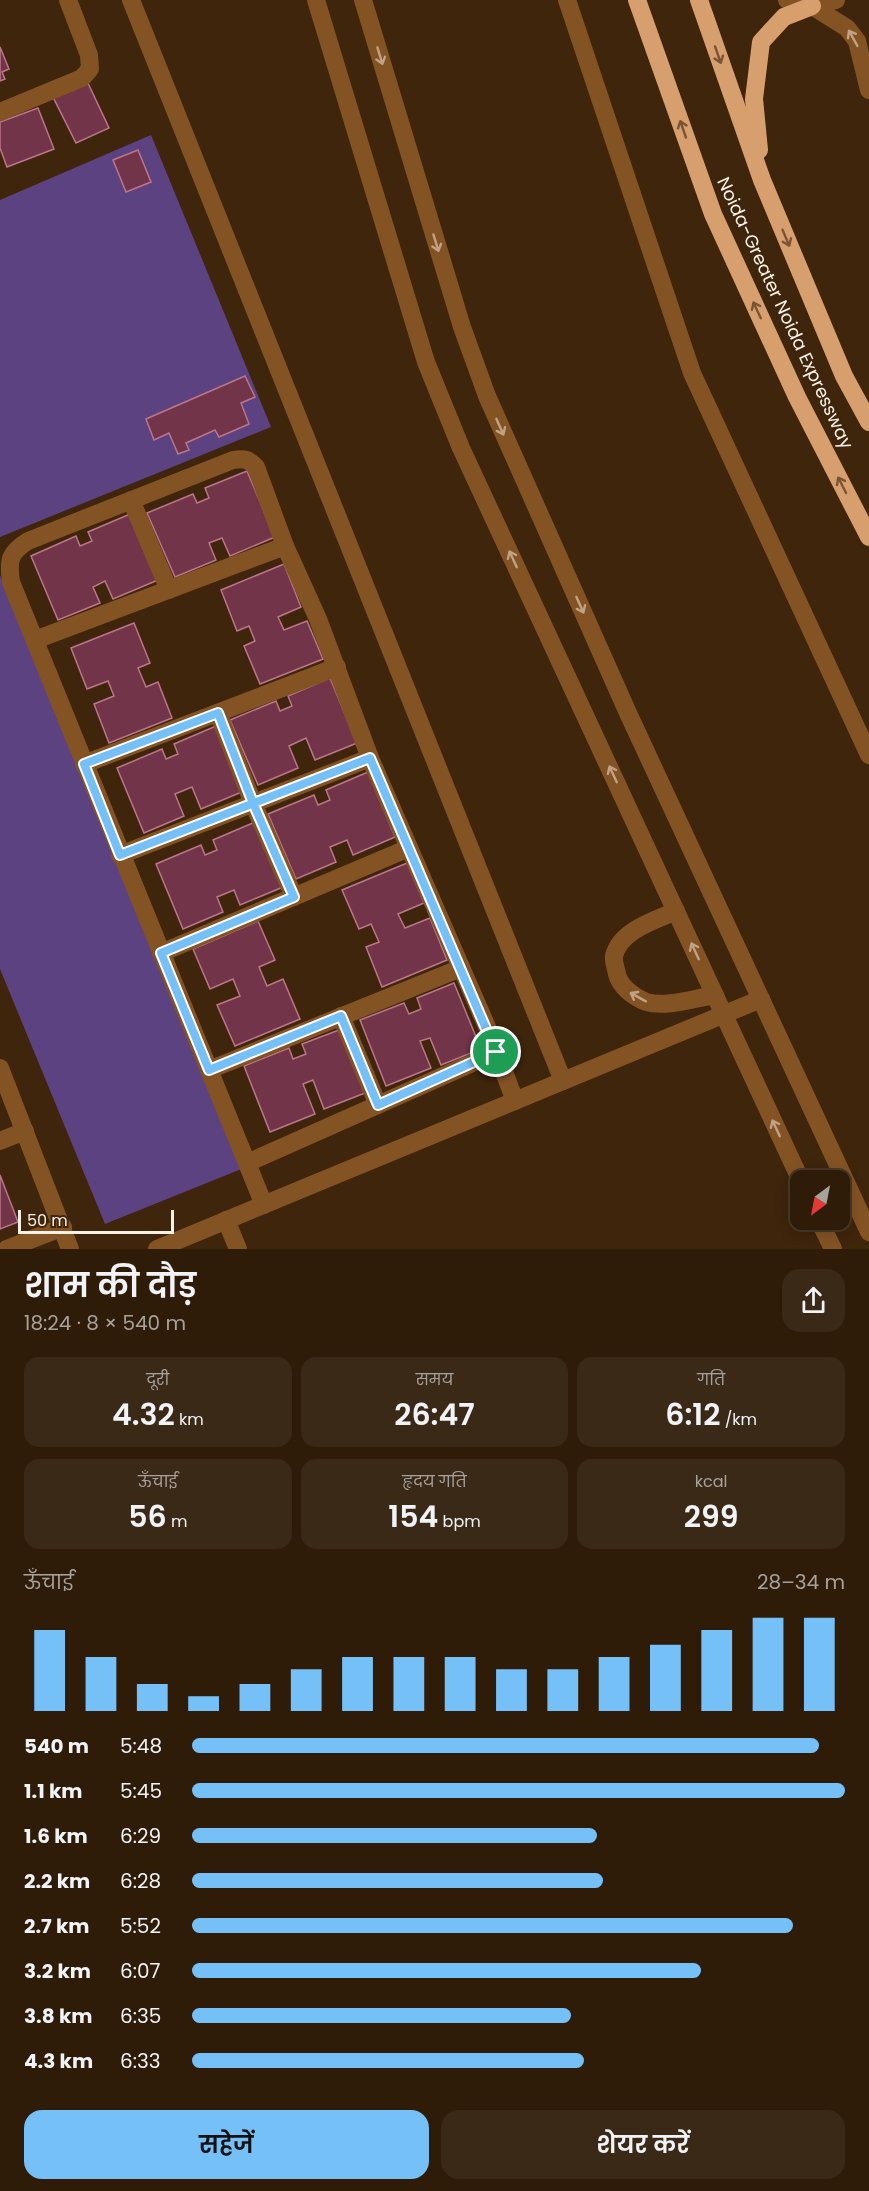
<!DOCTYPE html>
<html lang="hi">
<meta charset="utf-8">
<style>
body{margin:0;font-family:Poppins,"Noto Sans Devanagari",sans-serif;background:#3a2917;color:#f1f3f6;height:100vh;display:flex;flex-direction:column;font-size:22px;white-space:nowrap}
*{box-sizing:border-box;margin:0}
p{font-size:20px;color:#a7a19c}
.icon{flex:none;width:33px;height:33px;fill:none;stroke:currentColor;stroke-width:2;stroke-linecap:round;stroke-linejoin:round}
.map{position:relative;height:1249px;overflow:hidden}
.sheet{display:flex;flex-direction:column;background:#2e1c09;flex:1}
.sheet>*{flex:none}
.needle{width:39px;rotate:212deg}
.buttons{position:absolute;left:790px;top:1170px;display:grid;gap:12px}
.buttons a{display:grid;place-items:center;width:60px;height:60px;border-radius:12px;background:#2e1c09;box-shadow:0 3px 15px #0003,0 0 0 2px #493a2a;font-size:30px}
.scale{position:absolute;left:18px;bottom:15px;width:156px;box-sizing:border-box;padding-left:6px;border:3px solid #fcf0e7;border-top:0;font-size:16px;line-height:21px;white-space:nowrap;color:#fcf0e7;-webkit-text-stroke:4px #3e250c;paint-order:stroke}
.pin{position:absolute;display:grid;place-items:center;width:51px;height:51px;color:#fff;margin:-26px;border:3px solid #fff;border-radius:50%;box-shadow:0 2px 6px #0007}
.round{display:grid;place-items:center;flex:none;width:63px;height:63px;border-radius:18px;background:#3a2917}
.summary{display:flex;align-items:center;justify-content:space-between;height:102px;padding:0 24px}
h1{font-size:33px;font-weight:600;line-height:45px}
.stats{display:grid;grid-template-columns:repeat(3,1fr);gap:9px;height:102px;padding:6px 24px}
.stats div{display:grid;align-content:center;border-radius:15px;background:#3a2917;text-align:center}
.stats b{font-size:30px;font-weight:600}
.stats small{font-size:16px;font-weight:400}
.stats p{font-size:16px}
.chart{height:168px;padding:12px 24px}
.chart p{display:flex;justify-content:space-between}
.chart svg{width:100%;height:108px;margin-top:6px;stroke:#75c0f6;stroke-width:6}
.button{display:flex;gap:12px;margin-top:auto;padding:12px 24px}
.button a{flex:1;height:69px;border-radius:18px;background:#75c0f6;color:#111;font-size:24px;font-weight:600;line-height:69px;text-align:center}
.button a+a{background:#3a2917;color:#f1f3f6}
ul{padding:0 24px;list-style:none;font-size:20px}
li{display:grid;grid-template-columns:96px 72px 1fr;align-items:center;height:45px}
li i{height:15px;border-radius:8px;background:#75c0f6}
.map>svg:first-child{display:block}
.green{fill:#5d4281}
.building{fill:#723448;stroke:#bc768a;stroke-width:1.5}
.lines{fill:none;stroke-linecap:round;stroke-linejoin:round}
.minor{stroke:#845324;stroke-width:18}
.highway{stroke:#d79e6e;stroke-width:18}
.oneway{stroke:#c0a286}
.oneway2{stroke:#7b5533}
.route-casing{stroke:#fff;stroke-width:12}
.route{stroke:#75c0f6;stroke-width:8}
.labels{text-anchor:middle;stroke-width:4.5;stroke-linejoin:round;paint-order:stroke}
.street-label{font-size:18px;fill:#fcf0e7;stroke:#3e250c}
</style>
<div class="map">
<svg width="869" height="1249" viewBox="0 0 869 1249">
<rect width="100%" height="100%" fill="#3e250c"/>
<g class="green">
<polygon points="151,135 271,427 0,537 0,200"/>
<polygon points="0,575 244,1168 105,1224 0,969"/>
</g>
<g class="building">
<polygon points="0,47 9,69 2,72 5,79 0,81"/>
<polygon points="87,81 109,128 76,143 53,97"/>
<polygon points="38,108 54,149 7,167 0,148 0,122"/>
<polygon points="138,150 151,182 126,192 113,160"/>
<polygon points="245,376 255,397 241,403 249,424 219,437 215,430 186,443 189,450 178,454 169,433 154,440 146,419"/>
<polygon points="247,471 275,537 230,556 222,538 209,543 216,560 175,577 147,513 193,494 197,503 209,498 205,488"/>
<polygon points="130,514 158,580 113,599 105,581 93,587 100,603 58,620 31,556 76,536 80,546 92,541 88,532"/>
<polygon points="284,564 301,607 278,617 284,630 307,621 323,659 260,684 244,646 255,641 249,626 237,631 221,590"/>
<polygon points="134,623 150,663 138,668 146,687 158,682 172,718 109,743 94,704 114,696 108,681 87,689 71,648"/>
<polygon points="330,678 357,743 315,760 306,738 289,746 298,768 258,785 230,720 276,701 280,711 292,706 288,696"/>
<polygon points="216,726 244,791 201,809 192,787 175,794 184,816 144,833 117,768 162,749 166,759 178,754 174,744"/>
<polygon points="368,772 395,837 353,855 347,840 330,847 336,862 296,879 268,814 314,795 318,805 330,800 326,790"/>
<polygon points="255,822 283,887 240,905 234,890 217,897 223,912 183,929 156,864 201,845 205,855 217,850 213,840"/>
<polygon points="407,863 424,903 398,914 405,928 430,918 447,960 382,987 366,947 379,942 371,924 359,929 342,890"/>
<polygon points="258,921 275,960 259,967 267,986 283,979 300,1019 235,1046 217,1005 240,996 233,979 210,989 193,949"/>
<polygon points="454,983 481,1049 441,1065 430,1038 420,1041 431,1068 386,1086 360,1020 404,1003 409,1014 421,1009 417,998"/>
<polygon points="339,1030 365,1093 324,1109 313,1080 303,1084 315,1114 270,1132 244,1066 289,1048 293,1059 306,1054 302,1044"/>
<polygon points="0,1175 18,1222 0,1229"/>
</g>
<g class="lines">
<g class="minor">
<polyline points="131,0 563,1081"/>
<polyline points="316,0 426,362 461,448 801,1181"/>
<polyline points="363,0 462,327 487,396 628,713 869,1232"/>
<polyline points="567,0 692,373 869,755"/>
<polyline points="787,0 812,6 847,28 857,41 869,90"/>
<polyline points="812,6 836,0"/>
<polyline points="0,112 82,78 90,69 89,55 68,0"/>
<polyline points="131,500 169,590"/>
<polyline points="35,640 285,546"/>
<polyline points="218,713 253,803 294,897"/>
<polyline points="84,764 337,667"/>
<polyline points="120,855 370,758"/>
<path d="M676 911C656 920 620 930 614 956 613 961 616 968 617 974 620 987 634 997 646 1002 666 1008 695 998 715 995"/>
<polyline points="161,953 409,848"/>
<polyline points="341,1016 378,1105"/>
<polyline points="0,1068 70,1249"/>
<polyline points="209,1070 461,968"/>
<polyline points="0,1141 25,1131"/>
<polyline points="247,1163 497,1052"/>
<path d="M264 1205 11 582C8 560 9 553 28 541L233 460C244 458 248 459 256 467L285 546 318 619 370 758 487 1027 515 1101"/>
<polyline points="226,1220 238,1249"/>
<polyline points="819,1220 833,1249"/>
<polyline points="7,1249 63,1227"/>
<polyline points="157,1249 761,999"/>
</g>
<g class="highway">
<polyline points="637,0 713,214 797,397 869,537"/>
<polyline points="699,0 762,180 844,376 869,422"/>
<polyline points="759,150 754,99 761,42 784,17 812,6"/>
</g>
</g>
<defs><path id="oneway-shaft" d="M-6 0H5M1.5-3L5.5 0L1.5 3" fill="none" stroke-width="1.6" stroke-linecap="round" stroke-linejoin="round" transform="scale(1.5)"/></defs>
<g class="oneway">
<use href="#oneway-shaft" transform="translate(853 38) rotate(-119)"/>
<use href="#oneway-shaft" transform="translate(380 56) rotate(73)"/>
<use href="#oneway-shaft" transform="translate(436 243) rotate(73)"/>
<use href="#oneway-shaft" transform="translate(500 427) rotate(66)"/>
<use href="#oneway-shaft" transform="translate(513 559) rotate(-115)"/>
<use href="#oneway-shaft" transform="translate(580 605) rotate(66)"/>
<use href="#oneway-shaft" transform="translate(613 774) rotate(-115)"/>
<use href="#oneway-shaft" transform="translate(695 951) rotate(-115)"/>
<use href="#oneway-shaft" transform="translate(638 997) rotate(-151)"/>
<use href="#oneway-shaft" transform="translate(776 1128) rotate(-115)"/>
</g>
<g class="oneway2">
<use href="#oneway-shaft" transform="translate(718 55) rotate(71)"/>
<use href="#oneway-shaft" transform="translate(683 129) rotate(-109)"/>
<use href="#oneway-shaft" transform="translate(786 238) rotate(67)"/>
<use href="#oneway-shaft" transform="translate(757 310) rotate(-115)"/>
<use href="#oneway-shaft" transform="translate(842 485) rotate(-117)"/>
</g>
<g class="lines">
<defs>
<polyline id="route" points="496,1052 370,758 120,855 84,764 218,713 253,803 294,897 161,953 209,1070 341,1016 378,1105 496,1052"/>
</defs>
<use href="#route" class="route-casing"/>
<use href="#route" class="route"/>
</g>
<g class="labels">
<g class="street-label">
<text transform="translate(785 313) rotate(65)" y="6">Noida-Greater Noida Expressway</text>
</g>
</g>
</svg>
<div class="buttons">
<a><svg class="needle" viewBox="-14 -14 28 28"><path d="M0-13l5 13h-10z" fill="#e53935"/><path d="M0 13l5-13h-10z" fill="#a7a19c"/></svg></a>
</div>
<div class="scale">50 m</div>
<div class="pin" style="left:496px;top:1052px;background:#1e9e55"><svg class="icon" aria-label="arrive" viewBox="0 0 24 24"><path d="M6 21V4h12l-3 4 3 4H6"/></svg></div>
</div>
<section class="sheet">
<div class="summary"><div><h1>शाम की दौड़</h1><p>18:24 · 8 × 540 m</p></div><a class="round"><svg class="icon" aria-label="share" viewBox="0 0 24 24"><path d="M12 15V3M7 8l5-5 5 5M5 13v7h14v-7"/></svg></a></div>
<div class="stats">
<div><p>दूरी</p><b>4.32<small> km</small></b></div>
<div><p>समय</p><b>26:47</b></div>
<div><p>गति</p><b>6:12<small> /km</small></b></div>
</div>
<div class="stats">
<div><p>ऊँचाई</p><b>56<small> m</small></b></div>
<div><p>हृदय गति</p><b>154<small> bpm</small></b></div>
<div><p>kcal</p><b>299</b></div>
</div>
<div class="chart"><p><span>ऊँचाई</span>28–34 m</p>
<svg viewBox="0 0 160 44" preserveAspectRatio="none"><path d="M5 44V11M15 44V22M25 44V33M35 44V38M45 44V33M55 44V27M65 44V22M75 44V22M85 44V22M95 44V27M105 44V27M115 44V22M125 44V17M135 44V11M145 44V6M155 44V6"/></svg>
</div>
<ul>
<li><b>540 m</b>5:48<i style="width:96%"></i></li>
<li><b>1.1 km</b>5:45<i style="width:100%"></i></li>
<li><b>1.6 km</b>6:29<i style="width:62%"></i></li>
<li><b>2.2 km</b>6:28<i style="width:63%"></i></li>
<li><b>2.7 km</b>5:52<i style="width:92%"></i></li>
<li><b>3.2 km</b>6:07<i style="width:78%"></i></li>
<li><b>3.8 km</b>6:35<i style="width:58%"></i></li>
<li><b>4.3 km</b>6:33<i style="width:60%"></i></li>
</ul>
<div class="button"><a>सहेजें</a><a>शेयर करें</a></div>
</section>
